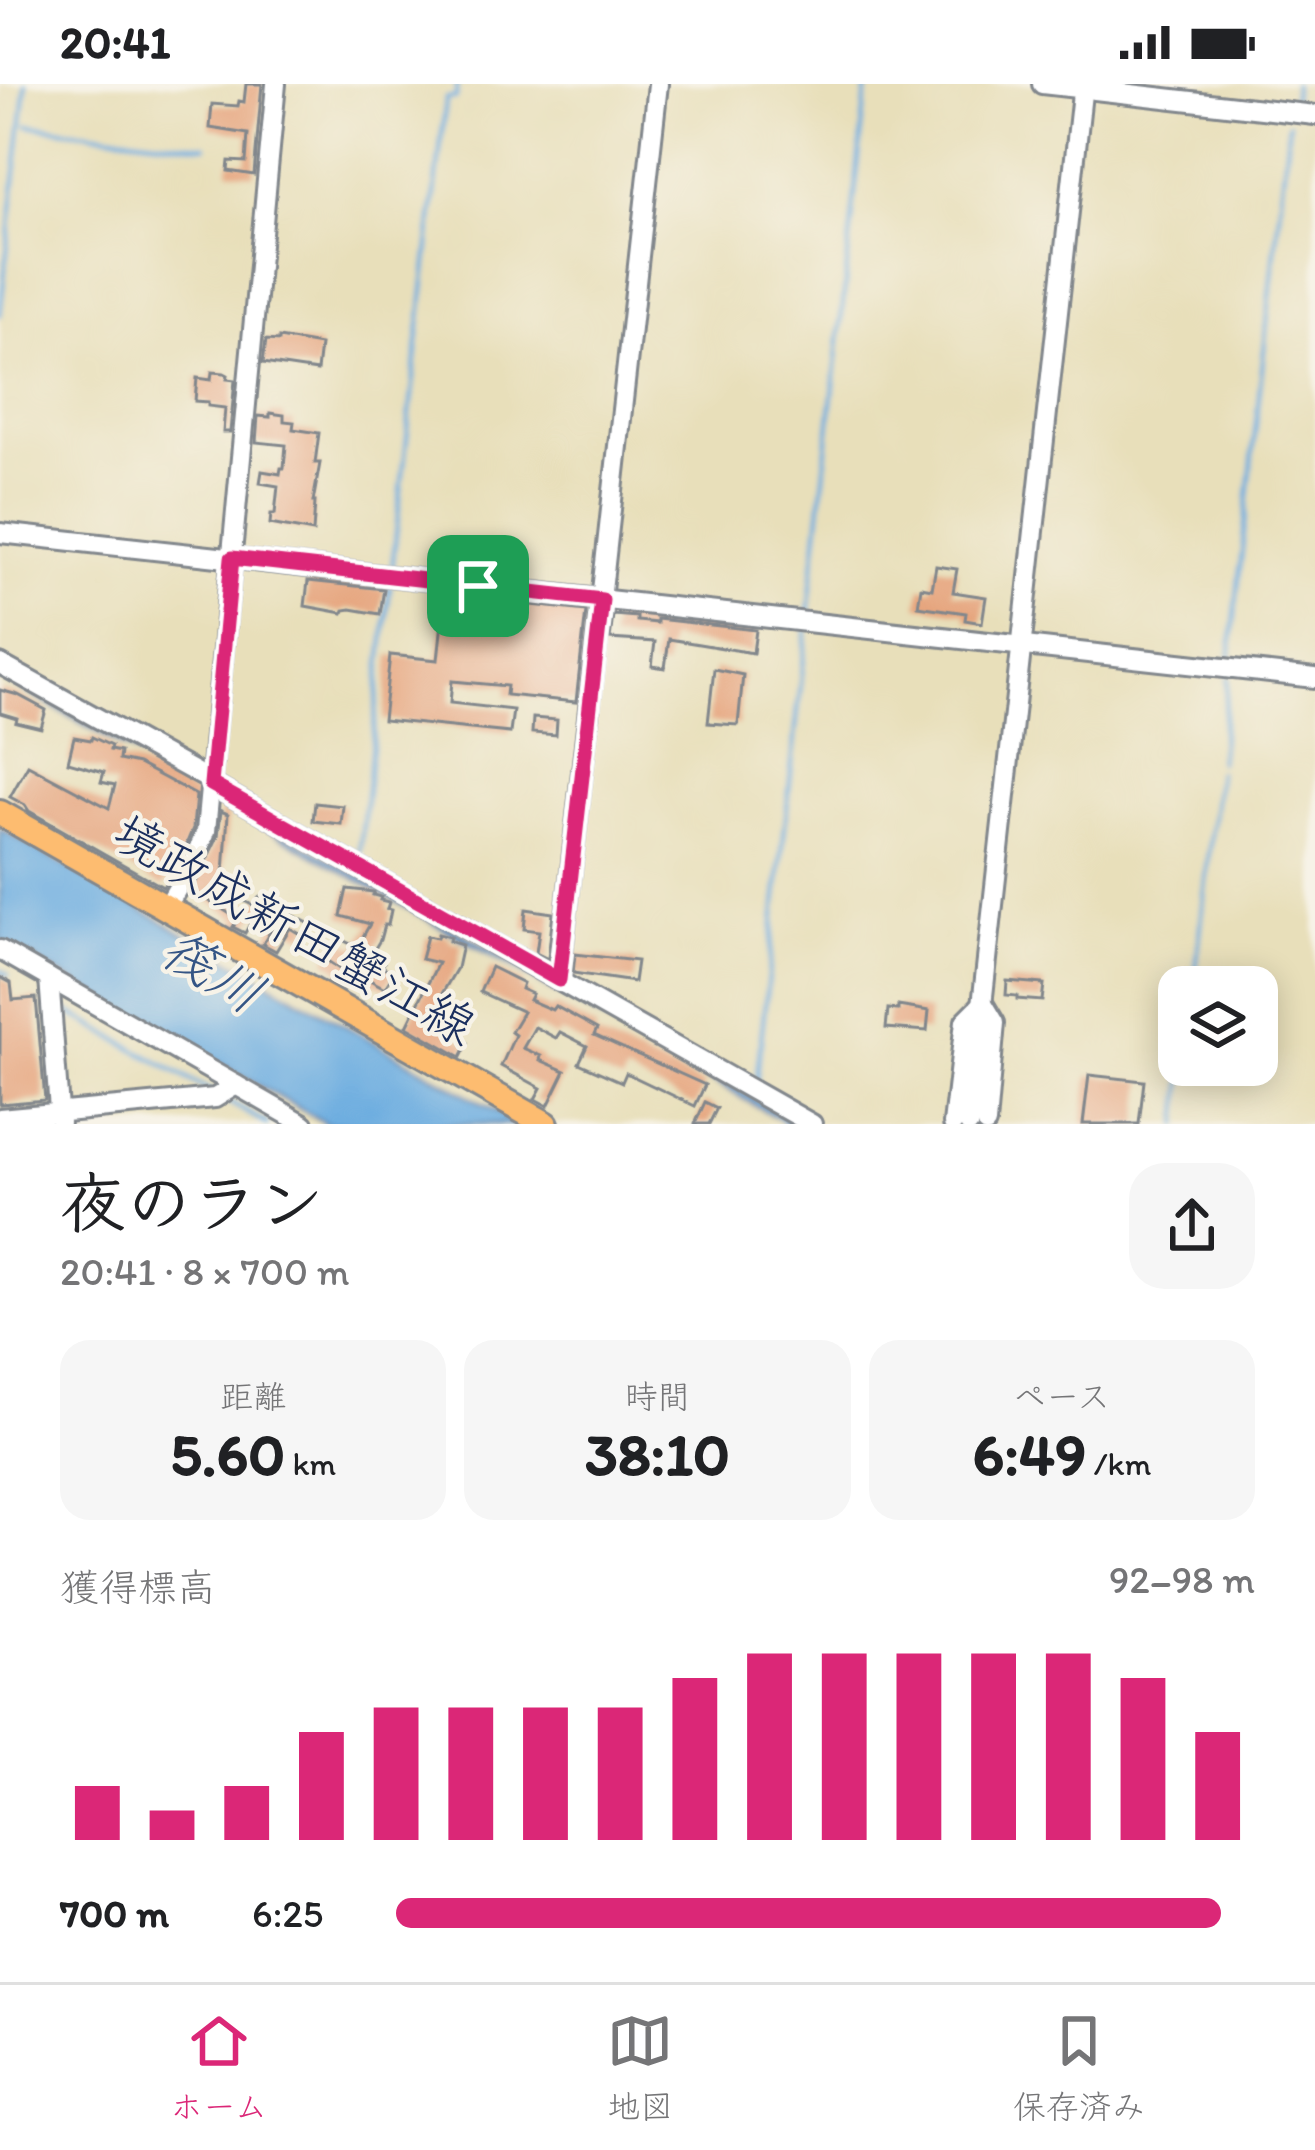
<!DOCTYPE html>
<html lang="ja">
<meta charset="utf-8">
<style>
body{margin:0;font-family:Itim,"Klee One",sans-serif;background:#f6f6f6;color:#202124;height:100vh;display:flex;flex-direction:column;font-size:45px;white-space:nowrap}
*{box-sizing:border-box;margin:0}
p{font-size:39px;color:#757577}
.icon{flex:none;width:66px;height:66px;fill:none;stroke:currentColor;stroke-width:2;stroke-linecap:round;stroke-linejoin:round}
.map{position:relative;height:1040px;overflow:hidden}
.drawer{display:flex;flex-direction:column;background:#fff;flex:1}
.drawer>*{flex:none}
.buttons{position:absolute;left:1158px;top:882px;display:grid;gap:24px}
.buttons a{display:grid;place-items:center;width:120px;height:120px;border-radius:24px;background:#fff;box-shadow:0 6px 30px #0003;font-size:60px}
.pin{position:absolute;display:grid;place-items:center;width:102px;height:102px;color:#fff;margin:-51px;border-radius:24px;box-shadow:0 6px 18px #0006}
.round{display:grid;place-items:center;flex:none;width:126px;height:126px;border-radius:36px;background:#f6f6f6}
.head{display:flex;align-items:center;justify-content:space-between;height:204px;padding:0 60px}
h1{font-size:66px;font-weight:800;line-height:90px}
.figures{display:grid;grid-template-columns:repeat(3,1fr);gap:18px;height:204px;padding:12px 60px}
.figures div{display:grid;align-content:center;border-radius:30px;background:#f6f6f6;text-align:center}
.figures b{font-size:60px;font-weight:800}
.figures small{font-size:33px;font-weight:400}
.figures p{font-size:33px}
.chart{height:336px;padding:24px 60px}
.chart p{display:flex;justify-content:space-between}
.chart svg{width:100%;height:216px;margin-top:12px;stroke:#db2777;stroke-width:6}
ul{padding:0 60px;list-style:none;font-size:39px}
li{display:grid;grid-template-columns:192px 144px 1fr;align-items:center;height:90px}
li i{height:30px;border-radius:15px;background:#db2777}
.status{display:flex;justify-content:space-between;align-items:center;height:84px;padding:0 60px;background:#fff;direction:ltr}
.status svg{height:33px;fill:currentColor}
.tabs{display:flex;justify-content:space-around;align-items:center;height:168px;border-top:3px solid #e0e0e0;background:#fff;font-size:33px;color:#757577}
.tabs a{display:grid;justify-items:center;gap:6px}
.tabs .active{color:#db2777}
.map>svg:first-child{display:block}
.water{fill:#6dade0;stroke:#446e9f;stroke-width:3}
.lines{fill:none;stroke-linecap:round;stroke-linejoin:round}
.stream{stroke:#6dade0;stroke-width:4.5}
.building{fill:#e6a57e}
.minor-casing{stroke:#82878c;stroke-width:24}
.major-casing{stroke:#82878c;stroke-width:30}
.minor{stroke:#fff;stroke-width:18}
.major{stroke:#fdbc6f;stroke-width:24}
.route-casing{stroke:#fff;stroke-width:24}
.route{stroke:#db2777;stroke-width:15}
.labels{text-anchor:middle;stroke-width:9;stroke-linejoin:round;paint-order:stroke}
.street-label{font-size:51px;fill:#1b2f5e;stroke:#f7f3e8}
.water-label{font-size:54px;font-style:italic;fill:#345585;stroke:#f7f3e8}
</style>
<div class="status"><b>20:41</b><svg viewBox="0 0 49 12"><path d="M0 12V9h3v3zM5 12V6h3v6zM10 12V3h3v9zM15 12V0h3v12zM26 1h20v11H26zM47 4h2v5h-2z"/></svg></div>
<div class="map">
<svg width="1315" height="1040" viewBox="0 0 1315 1040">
<rect width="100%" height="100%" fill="#f7f3e8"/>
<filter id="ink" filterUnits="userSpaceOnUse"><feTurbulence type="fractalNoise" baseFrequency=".00833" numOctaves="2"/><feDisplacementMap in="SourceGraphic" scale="24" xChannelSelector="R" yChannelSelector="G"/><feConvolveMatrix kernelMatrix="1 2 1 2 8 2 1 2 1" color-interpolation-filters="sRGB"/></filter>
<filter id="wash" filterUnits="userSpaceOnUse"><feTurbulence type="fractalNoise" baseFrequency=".004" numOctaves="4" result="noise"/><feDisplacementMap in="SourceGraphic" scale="48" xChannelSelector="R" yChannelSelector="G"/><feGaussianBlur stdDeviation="2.7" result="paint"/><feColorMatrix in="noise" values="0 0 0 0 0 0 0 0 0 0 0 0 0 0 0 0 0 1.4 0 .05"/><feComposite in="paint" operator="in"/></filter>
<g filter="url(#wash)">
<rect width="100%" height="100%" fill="#e8dfba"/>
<g class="water">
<polygon points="0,589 799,1040 788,1040 0,593"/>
<polygon points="0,745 518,1040 327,1040 0,856"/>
</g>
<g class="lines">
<g class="stream">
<polyline points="1292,19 1294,0"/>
<polyline points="28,41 206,62"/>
<polyline points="0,231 26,0"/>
<polyline points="392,485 446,14 456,14 457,0"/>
<polyline points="809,529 867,0"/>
<polyline points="1230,576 1289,39"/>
<polyline points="1219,678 1228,594"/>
<polyline points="359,775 390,503"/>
<polyline points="0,886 8,891"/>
<polyline points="1194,903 1218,688"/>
<polyline points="59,923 212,1008"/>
<polyline points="756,1000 807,546"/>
<polyline points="227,1017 267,1040"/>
<polyline points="1179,1040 1185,981"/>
</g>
</g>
<g id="blocks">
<g class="building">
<polygon points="246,0 262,0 254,91 228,87 229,77 246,78 248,50 210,44 212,20 238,22 239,17 244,18"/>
<polygon points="279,254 320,261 317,287 263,279 266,256 279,257"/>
<polygon points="212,288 224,289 228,291 227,295 235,296 230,348 223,348 225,324 208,322 208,318 195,317 197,294 211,296"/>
<polygon points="270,329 284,331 284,337 294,338 293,345 319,349 315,379 320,379 313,418 315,418 313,448 270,440 271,430 275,430 278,402 260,399 262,387 280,390 281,384 284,384 286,361 256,358 258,332 270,333"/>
<polygon points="936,482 957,485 953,508 986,513 982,539 965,536 966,529 918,522 921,503 932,505"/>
<polygon points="308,497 384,505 380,530 351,525 344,526 343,529 305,522"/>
<polygon points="440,511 586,527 576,618 506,611 507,602 452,597 450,619 513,626 510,649 383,636 390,571 438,576 442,538 437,537"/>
<polygon points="613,531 637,533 637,537 657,539 657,535 756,546 753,569 669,555 665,584 652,582 655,558 610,555"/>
<polygon points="714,585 743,591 738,641 708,639"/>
<polygon points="0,606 18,611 46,626 41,644 16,638 17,634 0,629"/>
<polygon points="533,634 557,636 556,651 532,649"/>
<polygon points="74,653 91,656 92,653 111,662 110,666 120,668 119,676 138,680 196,711 193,744 183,768 163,803 29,727 25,721 10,713 28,681 109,724 115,701 101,698 104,688 68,678"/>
<polygon points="315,719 343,722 341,740 313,737"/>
<polygon points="221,727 228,730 224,789 227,791 224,797 240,806 237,813 254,822 259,813 310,840 303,852 290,844 276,867 263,860 275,839 256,829 245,849 233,843 238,835 192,806 218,752"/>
<polygon points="347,805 374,808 373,811 381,813 380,816 389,818 387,825 391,826 388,841 384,841 380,856 371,871 384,879 382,882 394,889 385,904 366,894 364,898 351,893 326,876 338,854 357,863 370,840 341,832"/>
<polygon points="526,825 553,829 548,875 536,869 539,847 524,845"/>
<polygon points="438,850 450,853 449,857 462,861 457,884 440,913 444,915 442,918 462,927 450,950 468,959 461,973 407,942 438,879 421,875 427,852 437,854"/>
<polygon points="575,870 637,877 634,898 573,889"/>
<polygon points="491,883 523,899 521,905 532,910 529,916 552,926 555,922 597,945 594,951 705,1001 695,1022 626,989 622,998 579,979 587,962 560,948 556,954 535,943 523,964 541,972 540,976 565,987 548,1022 535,1015 541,1004 501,982 515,951 511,948 523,928 480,908"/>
<polygon points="0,893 11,899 13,916 36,914 45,1016 0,1020"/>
<polygon points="1007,897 1044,900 1042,917 1017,915 1017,912 1006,911"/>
<polygon points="898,922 929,927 927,947 886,944 888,925 898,926"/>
<polygon points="1089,991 1144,997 1139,1040 1083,1040"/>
<polygon points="705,1018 717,1024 709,1040 695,1040"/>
</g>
</g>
</g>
<g filter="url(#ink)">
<use href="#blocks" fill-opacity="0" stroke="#82878c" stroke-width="3"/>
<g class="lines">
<defs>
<g id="minor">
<polyline points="1042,0 1315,31"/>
<polyline points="0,449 1315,594"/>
<polyline points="0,580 211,697"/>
<polyline points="211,700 812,1040"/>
<polyline points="166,824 195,774 206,747 276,0"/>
<polyline points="0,866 304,1040"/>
<polyline points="49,894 60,1039"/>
<polyline points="559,896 658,0"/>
<polyline points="0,1034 215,1014 236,1001"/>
<polyline points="953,1040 965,937 983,919 995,939 986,1040"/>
<polyline points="969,1040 1083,0"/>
</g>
<polyline id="major" points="0,729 546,1040"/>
</defs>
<use href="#minor" class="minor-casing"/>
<use href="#major" class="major-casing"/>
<use href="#minor" class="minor"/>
<use href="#major" class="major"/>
</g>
</g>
<g class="lines" filter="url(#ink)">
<defs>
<polygon id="route" points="232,474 602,516 559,896 211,700"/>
</defs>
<use href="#route" class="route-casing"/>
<use href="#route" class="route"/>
</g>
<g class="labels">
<g class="street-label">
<text transform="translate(295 845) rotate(30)" y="18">境政成新田蟹江線</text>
</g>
<g class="water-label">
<text transform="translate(213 887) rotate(31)" y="19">筏川</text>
</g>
</g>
</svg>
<div class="buttons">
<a><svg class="icon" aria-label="layers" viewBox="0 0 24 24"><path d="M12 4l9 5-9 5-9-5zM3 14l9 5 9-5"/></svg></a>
</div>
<div class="pin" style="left:478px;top:502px;background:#1e9e55"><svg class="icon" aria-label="arrive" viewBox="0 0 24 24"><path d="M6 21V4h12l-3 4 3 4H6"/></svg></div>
</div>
<section class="drawer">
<div class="head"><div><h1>夜のラン</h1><p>20:41 · 8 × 700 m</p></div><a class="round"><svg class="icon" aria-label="share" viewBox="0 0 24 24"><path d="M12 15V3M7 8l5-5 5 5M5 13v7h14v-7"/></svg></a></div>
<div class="figures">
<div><p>距離</p><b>5.60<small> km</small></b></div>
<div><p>時間</p><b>38:10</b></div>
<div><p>ペース</p><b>6:49<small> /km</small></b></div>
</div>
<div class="chart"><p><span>獲得標高</span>92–98 m</p>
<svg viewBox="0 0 160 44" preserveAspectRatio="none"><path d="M5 44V33M15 44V38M25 44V33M35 44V22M45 44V17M55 44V17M65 44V17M75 44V17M85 44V11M95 44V6M105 44V6M115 44V6M125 44V6M135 44V6M145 44V11M155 44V22"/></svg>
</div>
<ul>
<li><b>700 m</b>6:25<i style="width:96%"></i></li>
</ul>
</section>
<nav class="tabs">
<a class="active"><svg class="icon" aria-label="home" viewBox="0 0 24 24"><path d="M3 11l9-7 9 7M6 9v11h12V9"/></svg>ホーム</a>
<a><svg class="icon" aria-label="map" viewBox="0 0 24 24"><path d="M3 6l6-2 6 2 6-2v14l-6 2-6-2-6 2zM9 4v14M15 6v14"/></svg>地図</a>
<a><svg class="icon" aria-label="saved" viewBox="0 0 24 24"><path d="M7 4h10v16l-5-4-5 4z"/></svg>保存済み</a>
</nav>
